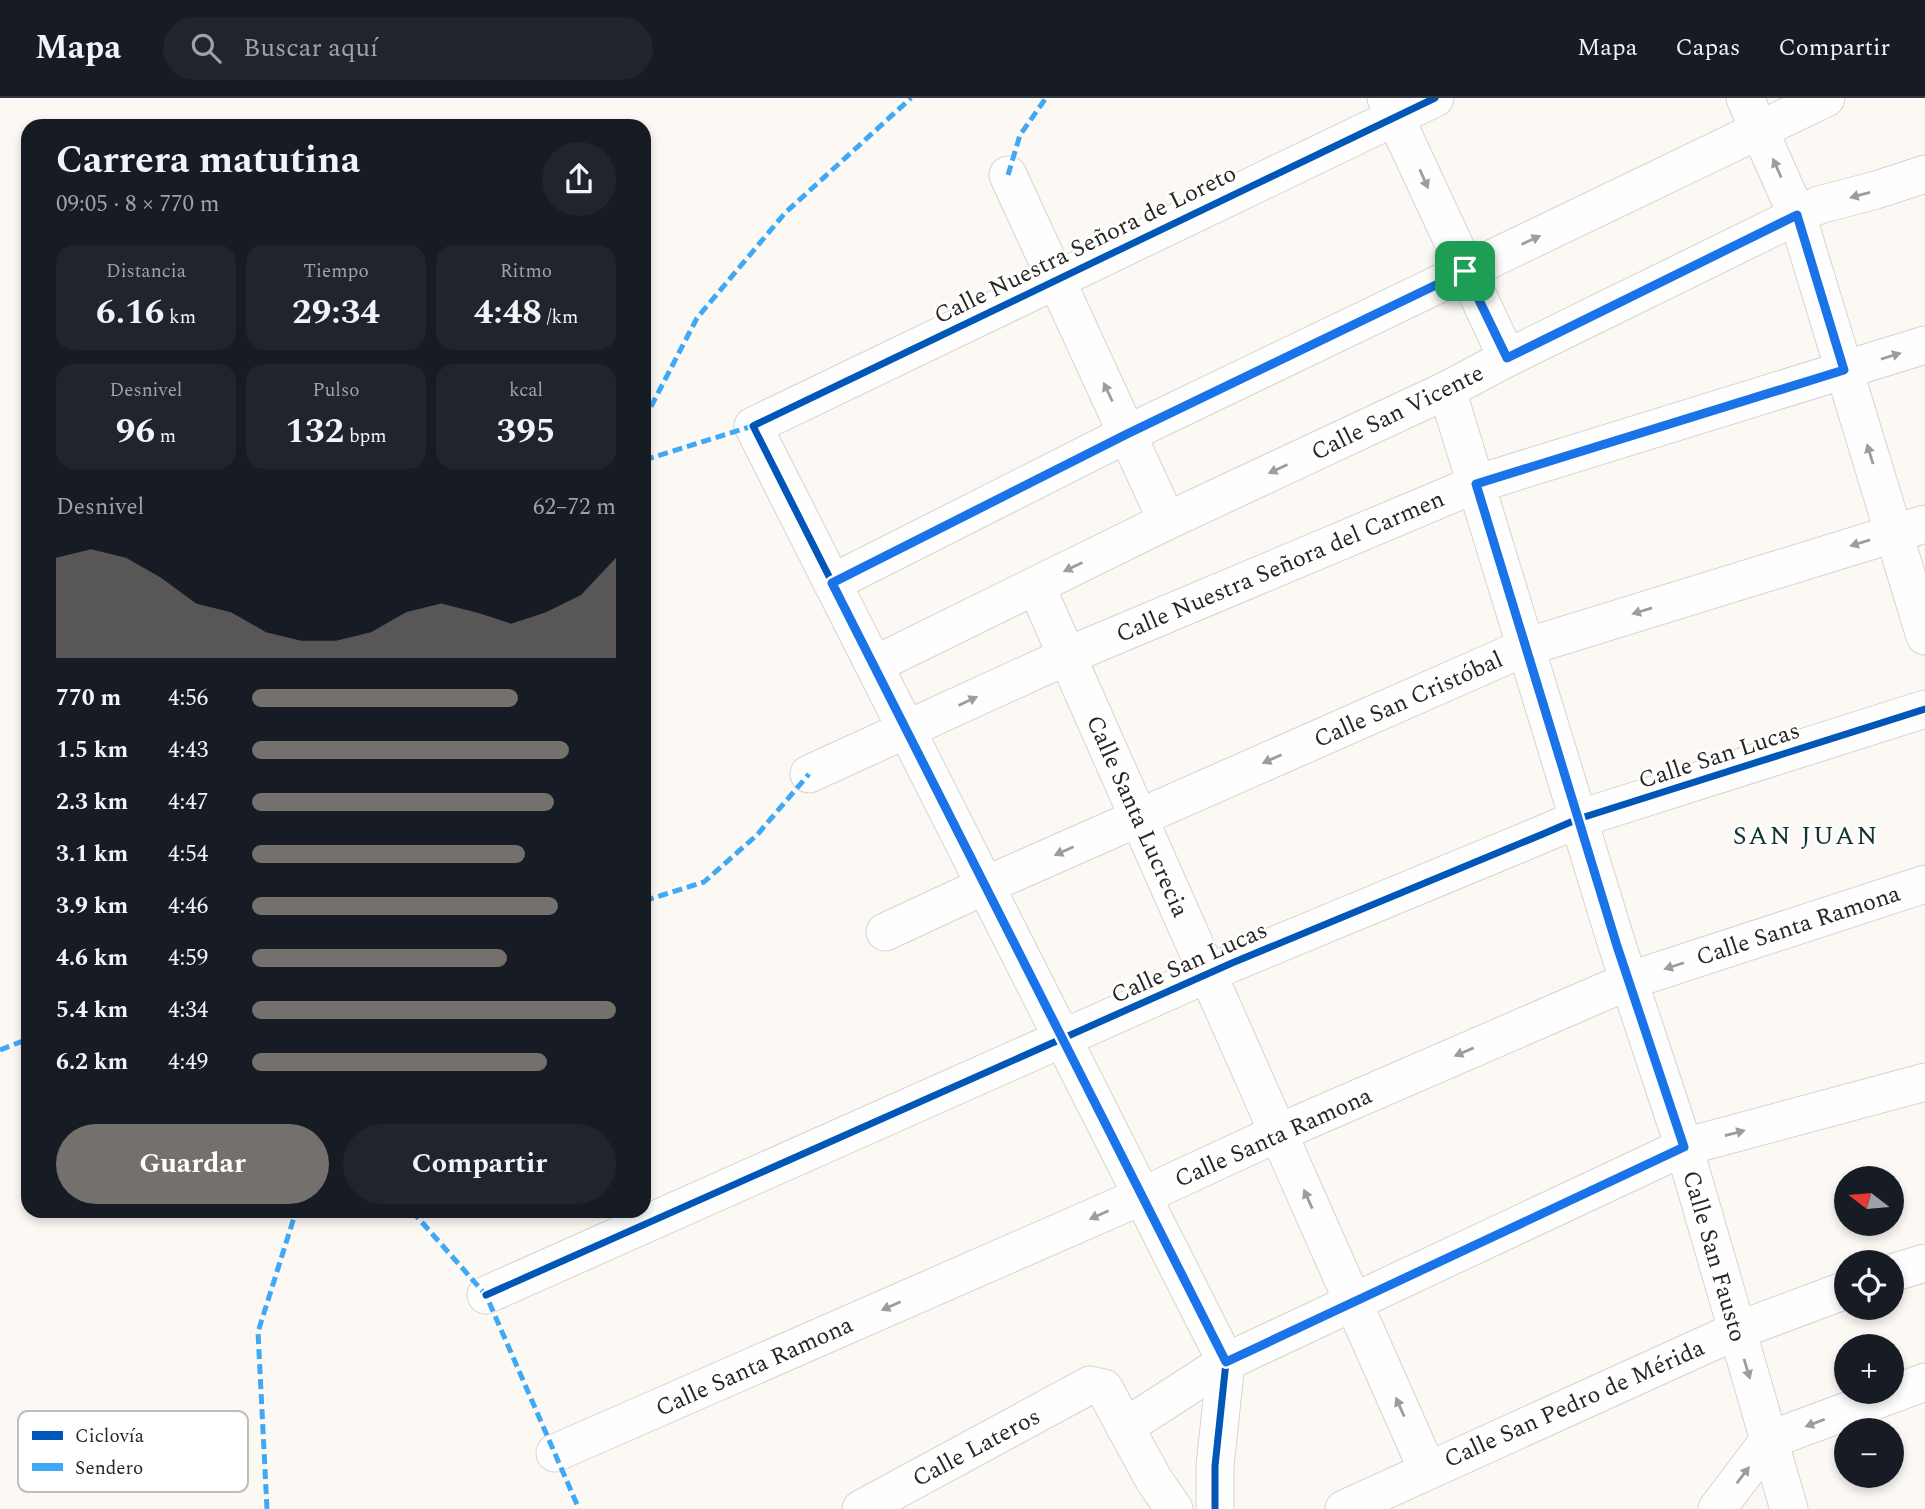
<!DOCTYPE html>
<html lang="es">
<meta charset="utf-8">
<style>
body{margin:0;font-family:Spectral,serif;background:#20242c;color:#f1f3f6;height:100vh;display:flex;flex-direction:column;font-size:26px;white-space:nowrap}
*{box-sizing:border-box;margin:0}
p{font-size:23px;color:#9ea1a6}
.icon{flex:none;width:38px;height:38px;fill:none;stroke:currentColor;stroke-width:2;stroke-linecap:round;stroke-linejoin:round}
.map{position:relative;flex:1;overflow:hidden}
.sheet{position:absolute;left:21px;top:21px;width:630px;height:1099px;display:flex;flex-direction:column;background:#171b24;border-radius:21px;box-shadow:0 4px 10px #0003}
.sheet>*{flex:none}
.needle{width:46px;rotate:286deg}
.buttons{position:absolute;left:1834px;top:1068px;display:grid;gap:14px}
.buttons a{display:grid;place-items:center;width:70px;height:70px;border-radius:50%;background:#171b24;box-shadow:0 4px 10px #0003;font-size:35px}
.pin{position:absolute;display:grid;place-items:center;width:60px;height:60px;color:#fff;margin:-30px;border-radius:14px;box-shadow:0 4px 10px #0006}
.round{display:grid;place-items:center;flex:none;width:74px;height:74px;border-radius:37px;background:#20242c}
.headline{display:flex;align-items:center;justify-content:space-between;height:119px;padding:0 35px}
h1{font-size:38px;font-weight:700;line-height:52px}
.metrics{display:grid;grid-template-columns:repeat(3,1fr);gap:10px;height:119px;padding:7px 35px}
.metrics div{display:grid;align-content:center;border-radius:18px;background:#20242c;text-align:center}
.metrics b{font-size:35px;font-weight:700}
.metrics small{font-size:19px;font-weight:400}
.metrics p{font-size:19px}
.chart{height:196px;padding:14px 35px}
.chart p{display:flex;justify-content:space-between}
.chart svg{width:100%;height:126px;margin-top:7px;fill:#74706c;opacity:.7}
.button{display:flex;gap:14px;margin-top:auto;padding:14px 35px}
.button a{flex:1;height:80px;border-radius:42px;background:#74706c;color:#fff;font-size:28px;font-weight:700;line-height:80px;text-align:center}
.button a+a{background:#20242c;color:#f1f3f6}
ul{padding:0 35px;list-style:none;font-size:23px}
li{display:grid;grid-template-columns:112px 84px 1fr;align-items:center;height:52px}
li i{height:18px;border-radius:9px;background:#74706c}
header{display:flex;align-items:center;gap:42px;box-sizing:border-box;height:98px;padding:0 35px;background:#171b24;border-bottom:2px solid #363941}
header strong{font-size:33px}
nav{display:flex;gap:38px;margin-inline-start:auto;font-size:24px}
.search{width:490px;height:63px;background:#20242c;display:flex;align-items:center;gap:18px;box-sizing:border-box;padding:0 24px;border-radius:38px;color:#9ea1a6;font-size:26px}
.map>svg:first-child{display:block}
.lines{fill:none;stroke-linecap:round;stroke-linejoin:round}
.street-casing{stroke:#d7d4d0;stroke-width:39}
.street{stroke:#fffefe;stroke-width:37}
.quiet{stroke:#3fa9f5;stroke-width:5;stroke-dasharray:10 5;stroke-linecap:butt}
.cycleway-casing{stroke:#fff;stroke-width:11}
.cycleway{stroke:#0057b8;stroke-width:7}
.oneway{fill:#9f9d9b}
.route-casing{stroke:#fff;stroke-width:14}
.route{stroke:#1a73e8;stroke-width:9}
.labels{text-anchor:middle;stroke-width:5;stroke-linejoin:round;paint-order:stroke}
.street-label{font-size:24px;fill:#2a2622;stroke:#fff}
.neighbourhood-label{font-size:26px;letter-spacing:2px;fill:#133534;stroke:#fff}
.key{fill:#fff;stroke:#bfbebd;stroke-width:2}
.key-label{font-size:19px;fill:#2a2622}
</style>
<header>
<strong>Mapa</strong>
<div class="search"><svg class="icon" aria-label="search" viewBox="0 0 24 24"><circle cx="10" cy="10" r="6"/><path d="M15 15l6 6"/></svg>Buscar aquí</div>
<nav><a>Mapa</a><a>Capas</a><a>Compartir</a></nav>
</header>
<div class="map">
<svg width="1925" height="1411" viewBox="0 0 1925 1411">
<rect width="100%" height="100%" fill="#fcf9f5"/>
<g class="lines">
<defs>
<g id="street">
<polyline points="1386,0 1507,260"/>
<polyline points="1745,0 1797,117 1925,538"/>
<polyline points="1008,77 1167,423"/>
<polyline points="1447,292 1617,847 1684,1049 1789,1411"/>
<polyline points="832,485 1127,336 1826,0"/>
<polyline points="1036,488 1427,1371"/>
<polyline points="874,567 1167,423 1447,292 1507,260 1819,107 1876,92 1925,76"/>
<polyline points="809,676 1067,558 1476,386 1925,247"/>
<polyline points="885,834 984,788 1526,549 1925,426"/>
<polyline points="1892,1175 1925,1165"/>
<polyline points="486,1197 1232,865 1543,736 1578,721 1925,611"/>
<polyline points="1125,1329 1226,1264 1684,1049 1925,984"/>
<polyline points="555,1355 1142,1098 1278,1035 1631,882 1925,786"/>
<polyline points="861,1411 1090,1287 1104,1290 1154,1382 1174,1411"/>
<polyline points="1215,1411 1215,1368 1226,1264 753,328 1435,0"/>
<polyline points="1344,1411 1736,1233 1846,1192"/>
<polyline points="1717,1411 1769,1342 1925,1284"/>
</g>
</defs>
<use href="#street" class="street-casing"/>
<use href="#street" class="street"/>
<g class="quiet">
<polyline points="1008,77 1020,37 1046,0"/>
<polyline points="644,322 697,220 785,115 911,0"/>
<polyline points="644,362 753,328"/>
<polyline points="644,803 704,784 757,737 809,676"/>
<polyline points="0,952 28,941"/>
<polyline points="412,1113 486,1197 579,1411"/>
<polyline points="267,1411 258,1234 296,1113"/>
</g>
<defs>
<g id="cycleway">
<polyline points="486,1197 1232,865 1543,736 1578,721 1925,611"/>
<polyline points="1215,1411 1215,1368 1226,1264 753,328 1435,0"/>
</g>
</defs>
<use href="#cycleway" class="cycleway-casing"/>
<use href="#cycleway" class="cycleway"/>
</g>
<defs><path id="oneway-solid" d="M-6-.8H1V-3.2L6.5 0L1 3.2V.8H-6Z" transform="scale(1.75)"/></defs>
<g class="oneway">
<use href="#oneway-solid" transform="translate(1777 70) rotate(-114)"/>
<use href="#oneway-solid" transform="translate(1424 81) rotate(66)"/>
<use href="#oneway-solid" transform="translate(1860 97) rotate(165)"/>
<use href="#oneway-solid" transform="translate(1531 142) rotate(-25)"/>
<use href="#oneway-solid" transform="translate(1891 258) rotate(-17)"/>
<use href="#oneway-solid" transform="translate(1108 294) rotate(-115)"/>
<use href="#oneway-solid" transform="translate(1870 356) rotate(-107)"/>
<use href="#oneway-solid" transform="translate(1278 371) rotate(155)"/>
<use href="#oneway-solid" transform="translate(1860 445) rotate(163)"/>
<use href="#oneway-solid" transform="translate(1073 469) rotate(154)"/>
<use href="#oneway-solid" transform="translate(1642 513) rotate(163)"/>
<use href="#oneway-solid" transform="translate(968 603) rotate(-25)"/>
<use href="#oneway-solid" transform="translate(1272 661) rotate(156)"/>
<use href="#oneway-solid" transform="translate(1064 753) rotate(156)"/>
<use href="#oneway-solid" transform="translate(1674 868) rotate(162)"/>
<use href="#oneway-solid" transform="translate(1464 954) rotate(157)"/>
<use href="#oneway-solid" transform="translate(1735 1035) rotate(-15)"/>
<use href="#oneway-solid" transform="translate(1308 1101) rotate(-114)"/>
<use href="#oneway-solid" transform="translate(1099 1117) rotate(156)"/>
<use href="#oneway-solid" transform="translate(891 1208) rotate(156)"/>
<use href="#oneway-solid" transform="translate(1747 1271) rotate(73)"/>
<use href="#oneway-solid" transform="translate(1400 1309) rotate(-114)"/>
<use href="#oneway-solid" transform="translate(1815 1325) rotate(159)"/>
<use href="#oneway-solid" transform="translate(1743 1377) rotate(-53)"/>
</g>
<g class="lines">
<defs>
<polygon id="route" points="1797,117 1844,272 1476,386 1617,848 1684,1049 1226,1264 832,485 1127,336 1465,173 1507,260"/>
</defs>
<use href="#route" class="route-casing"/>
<use href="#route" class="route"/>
</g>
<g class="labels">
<g class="street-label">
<text transform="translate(1085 146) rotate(-26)" y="8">Calle Nuestra Señora de Loreto</text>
<text transform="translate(1397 314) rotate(-26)" y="8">Calle San Vicente</text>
<text transform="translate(1280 468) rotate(-23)" y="8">Calle Nuestra Señora del Carmen</text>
<text transform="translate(1408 601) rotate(-24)" y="8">Calle San Cristóbal</text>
<text transform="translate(1719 657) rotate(-18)" y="8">Calle San Lucas</text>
<text transform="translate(1138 718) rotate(66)" y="8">Calle Santa Lucrecia</text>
<text transform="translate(1798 827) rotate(-18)" y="8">Calle Santa Ramona</text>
<text transform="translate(1189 864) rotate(-24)" y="8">Calle San Lucas</text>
<text transform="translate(1273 1039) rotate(-24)" y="8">Calle Santa Ramona</text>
<text transform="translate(1715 1158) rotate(74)" y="8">Calle San Fausto</text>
<text transform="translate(754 1268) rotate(-24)" y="8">Calle Santa Ramona</text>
<text transform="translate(1574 1305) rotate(-24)" y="8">Calle San Pedro de Mérida</text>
<text transform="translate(976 1349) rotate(-28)" y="8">Calle Lateros</text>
</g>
<g class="neighbourhood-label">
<text x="1806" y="746">SAN JUAN</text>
</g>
</g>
<rect x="18" y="1313" width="230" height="81" rx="10" class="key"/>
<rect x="32" y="1333" width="31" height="9" fill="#0057b8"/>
<rect x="32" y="1365" width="31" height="8" fill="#3fa9f5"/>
<g class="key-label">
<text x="75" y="1344">Ciclovía</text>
<text x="75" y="1376">Sendero</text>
</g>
</svg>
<div class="buttons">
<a><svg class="needle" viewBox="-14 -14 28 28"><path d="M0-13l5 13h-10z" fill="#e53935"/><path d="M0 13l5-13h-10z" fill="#9ea1a6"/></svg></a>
<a><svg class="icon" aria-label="locate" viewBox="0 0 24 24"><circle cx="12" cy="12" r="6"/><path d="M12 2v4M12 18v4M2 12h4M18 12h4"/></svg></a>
<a>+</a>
<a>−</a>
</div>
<div class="pin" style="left:1465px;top:173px;background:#1e9e55"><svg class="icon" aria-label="arrive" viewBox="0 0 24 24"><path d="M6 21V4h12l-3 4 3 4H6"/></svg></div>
<section class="sheet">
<div class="headline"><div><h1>Carrera matutina</h1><p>09:05 · 8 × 770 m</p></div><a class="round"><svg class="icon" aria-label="share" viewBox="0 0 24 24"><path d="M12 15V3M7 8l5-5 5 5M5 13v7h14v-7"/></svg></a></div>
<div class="metrics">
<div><p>Distancia</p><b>6.16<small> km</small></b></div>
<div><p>Tiempo</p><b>29:34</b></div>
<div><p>Ritmo</p><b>4:48<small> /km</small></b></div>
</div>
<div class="metrics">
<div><p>Desnivel</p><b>96<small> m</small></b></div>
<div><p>Pulso</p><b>132<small> bpm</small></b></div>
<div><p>kcal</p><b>395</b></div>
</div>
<div class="chart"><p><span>Desnivel</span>62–72 m</p>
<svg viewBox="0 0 160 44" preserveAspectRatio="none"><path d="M0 44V9L10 6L20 9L30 16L40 25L50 28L60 35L70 38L80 38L90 35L100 28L110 25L120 28L130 32L140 28L150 22L160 9V44z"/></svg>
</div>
<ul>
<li><b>770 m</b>4:56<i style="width:73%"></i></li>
<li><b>1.5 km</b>4:43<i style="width:87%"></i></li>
<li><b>2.3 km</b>4:47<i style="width:83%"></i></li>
<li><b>3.1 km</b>4:54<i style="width:75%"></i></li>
<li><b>3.9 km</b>4:46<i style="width:84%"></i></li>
<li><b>4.6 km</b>4:59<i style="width:70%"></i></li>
<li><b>5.4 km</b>4:34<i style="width:100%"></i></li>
<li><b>6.2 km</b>4:49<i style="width:81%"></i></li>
</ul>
<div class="button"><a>Guardar</a><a>Compartir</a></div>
</section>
</div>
